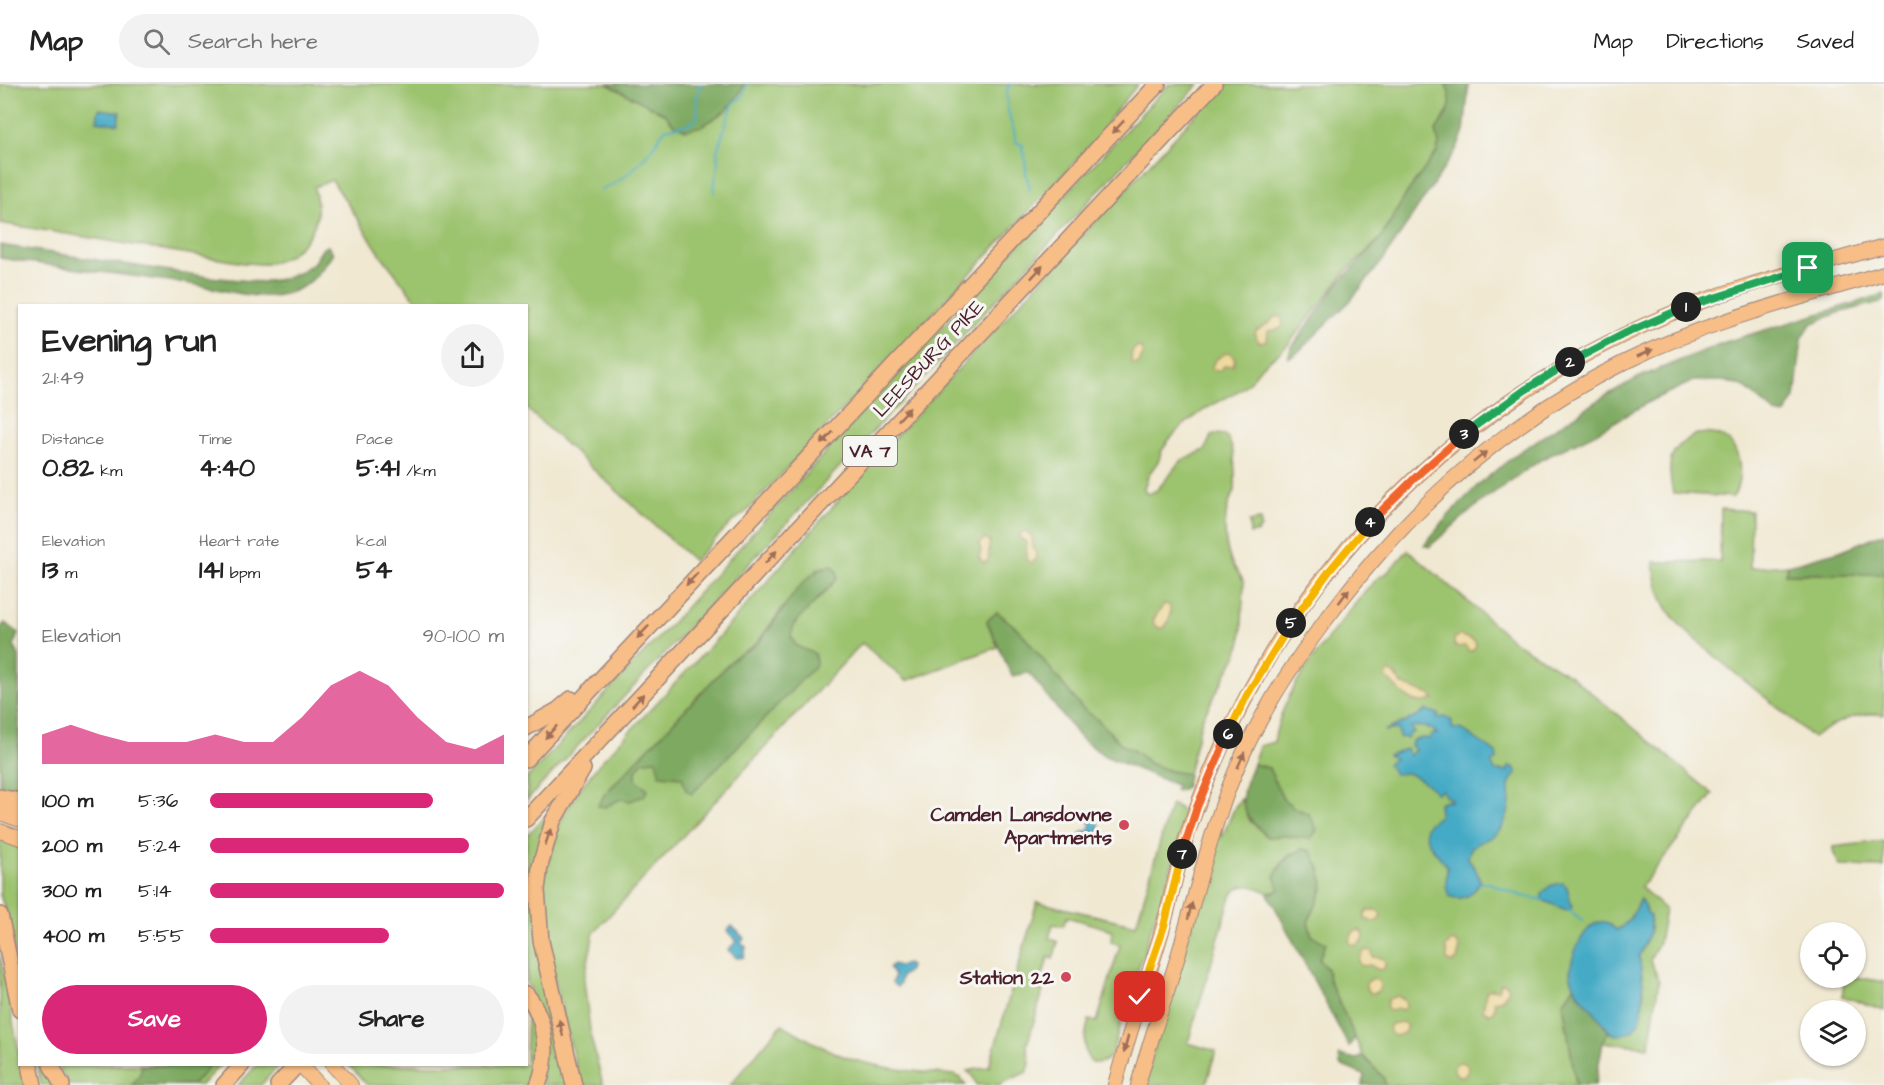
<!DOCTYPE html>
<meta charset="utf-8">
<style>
body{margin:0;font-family:"Architects Daughter",sans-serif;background:#f2f2f2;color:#222;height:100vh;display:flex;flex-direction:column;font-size:22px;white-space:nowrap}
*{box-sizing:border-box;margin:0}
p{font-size:20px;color:#767676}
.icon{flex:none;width:33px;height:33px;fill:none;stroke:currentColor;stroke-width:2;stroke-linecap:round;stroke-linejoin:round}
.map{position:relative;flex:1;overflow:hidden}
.drawer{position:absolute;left:18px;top:220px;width:510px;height:762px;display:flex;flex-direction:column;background:#fff;border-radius:0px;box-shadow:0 2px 4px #0004}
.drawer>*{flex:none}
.buttons{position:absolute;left:1800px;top:838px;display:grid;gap:12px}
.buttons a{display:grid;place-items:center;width:66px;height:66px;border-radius:50%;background:#fff;box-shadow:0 2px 4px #0004;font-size:30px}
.pin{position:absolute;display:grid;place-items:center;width:51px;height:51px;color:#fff;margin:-26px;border-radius:12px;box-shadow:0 3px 9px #0006}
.km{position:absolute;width:30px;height:30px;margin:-15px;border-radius:50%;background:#222;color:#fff;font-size:16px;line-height:30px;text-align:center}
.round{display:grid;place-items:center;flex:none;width:63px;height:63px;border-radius:32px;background:#f2f2f2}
.headline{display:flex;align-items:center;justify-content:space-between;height:102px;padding:0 24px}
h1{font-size:33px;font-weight:800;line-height:45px}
.stats{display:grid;grid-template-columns:repeat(3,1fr);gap:9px;height:102px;padding:6px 24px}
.stats div{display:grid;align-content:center}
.stats b{font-size:26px;font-weight:800}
.stats small{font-size:16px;font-weight:400}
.stats p{font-size:16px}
.chart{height:168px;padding:12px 24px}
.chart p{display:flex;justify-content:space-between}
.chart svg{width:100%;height:108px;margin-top:6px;fill:#db2777;opacity:.7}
.cta{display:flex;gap:12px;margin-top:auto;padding:12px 24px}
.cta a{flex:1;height:69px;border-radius:36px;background:#db2777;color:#fff;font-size:24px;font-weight:800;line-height:69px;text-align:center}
.cta a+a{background:#f2f2f2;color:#222}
ul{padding:0 24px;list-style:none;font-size:20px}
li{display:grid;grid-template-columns:96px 72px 1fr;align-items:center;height:45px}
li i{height:15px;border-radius:8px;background:#db2777}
header{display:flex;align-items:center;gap:36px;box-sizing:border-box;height:84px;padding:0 30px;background:#fff;border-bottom:2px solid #e0e0e0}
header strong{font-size:28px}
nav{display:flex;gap:33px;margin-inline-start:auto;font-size:21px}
.search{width:420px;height:54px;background:#f2f2f2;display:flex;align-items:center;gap:15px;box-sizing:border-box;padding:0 21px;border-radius:33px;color:#767676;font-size:22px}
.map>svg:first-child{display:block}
.green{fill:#9cc36e;stroke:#73714c;stroke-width:1.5;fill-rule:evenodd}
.forest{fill:#7da961;stroke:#646446;stroke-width:1.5}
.sand{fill:#eeda9e;stroke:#9c7c64;stroke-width:1.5}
.water{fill:#45aac5;stroke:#486478;stroke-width:1.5}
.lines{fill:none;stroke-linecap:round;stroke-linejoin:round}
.stream{stroke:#45aac5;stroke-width:2}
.major-casing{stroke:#9d847e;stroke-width:16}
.highway-casing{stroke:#9d847e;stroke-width:18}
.major{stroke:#f7be87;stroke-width:14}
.highway{stroke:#f7be87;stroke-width:15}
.oneway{fill:#a06e59}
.split-1-casing{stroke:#fff;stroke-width:12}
.split-2-casing{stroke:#fff;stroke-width:12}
.split-3-casing{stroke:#fff;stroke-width:12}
.split-4-casing{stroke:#fff;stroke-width:12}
.split-5-casing{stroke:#fff;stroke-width:12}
.split-6-casing{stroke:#fff;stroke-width:12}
.split-7-casing{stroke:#fff;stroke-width:12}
.split-8-casing{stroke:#fff;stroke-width:12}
.split-1{stroke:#22a559;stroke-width:8}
.split-2{stroke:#22a559;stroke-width:8}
.split-3{stroke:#22a559;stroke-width:8}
.split-4{stroke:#f0652b;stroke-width:8}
.split-5{stroke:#f5b400;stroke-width:8}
.split-6{stroke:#f5b400;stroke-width:8}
.split-7{stroke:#f0652b;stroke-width:8}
.split-8{stroke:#f5b400;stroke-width:8}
.poi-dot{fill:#d1495b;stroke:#f6f6f2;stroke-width:2}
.labels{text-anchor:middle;stroke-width:6;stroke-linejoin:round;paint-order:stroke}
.shield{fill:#f6f6f2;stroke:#7e6067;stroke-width:1.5}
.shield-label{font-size:18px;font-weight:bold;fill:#4a1f2b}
.street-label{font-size:20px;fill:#4a1f2b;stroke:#f6f6f2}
.poi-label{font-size:20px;font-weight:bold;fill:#4a1f2b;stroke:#f6f6f2;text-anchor:end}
</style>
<header>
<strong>Map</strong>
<div class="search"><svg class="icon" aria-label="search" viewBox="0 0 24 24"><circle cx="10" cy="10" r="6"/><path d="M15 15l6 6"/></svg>Search here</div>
<nav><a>Map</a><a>Directions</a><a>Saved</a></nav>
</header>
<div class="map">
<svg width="1884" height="1001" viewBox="0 0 1884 1001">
<rect width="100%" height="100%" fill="#f6f6f2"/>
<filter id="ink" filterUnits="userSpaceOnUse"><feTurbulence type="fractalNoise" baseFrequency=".0167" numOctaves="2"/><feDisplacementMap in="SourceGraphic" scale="12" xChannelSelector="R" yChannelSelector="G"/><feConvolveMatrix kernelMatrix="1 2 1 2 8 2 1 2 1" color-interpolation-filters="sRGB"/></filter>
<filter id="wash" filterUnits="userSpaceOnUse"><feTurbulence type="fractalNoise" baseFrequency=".008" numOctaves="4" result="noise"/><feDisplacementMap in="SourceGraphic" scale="24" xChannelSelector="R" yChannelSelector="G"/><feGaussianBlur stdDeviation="1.35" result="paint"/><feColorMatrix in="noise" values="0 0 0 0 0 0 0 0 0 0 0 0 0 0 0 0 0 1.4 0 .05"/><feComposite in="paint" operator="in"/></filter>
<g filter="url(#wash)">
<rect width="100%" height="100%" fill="#f0e8d1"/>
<g class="green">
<path d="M0 0H607L666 30 674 41 740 9 744 0H1138L1108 37V43L746 428 732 438 694 477 527 325 526 222H420L381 171 332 96 314 103C316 112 318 122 317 132 312 156 289 178 264 180 257 180 251 179 244 179L0 139Z"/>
<polygon points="1169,0 1199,0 527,716 527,694 671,540 848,343"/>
<path d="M1224 0H1446C1455 23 1449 27 1436 46L1439 60 1437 68 1407 109 1381 154 1347 186 1286 263 1261 283 1251 296 1240 306 1207 324 1181 343 1168 357 1161 368 1159 376 1149 390 1144 404 1145 408 1149 410 1157 406 1182 376 1205 366 1211 352C1238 340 1235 389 1235 407 1222 425 1223 457 1231 477 1234 484 1240 490 1244 498L1241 558 1236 572 1202 635 1188 690 1170 687 1148 679 1138 669 1122 661 1098 636 1081 623 1020 547 997 528 987 538 998 563 906 597 862 559 594 848 584 897 591 954 603 1001H580L542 841 543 796 556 750 564 730 579 706 599 680 714 558 880 369ZM832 482 837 495 794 540 790 552 796 562 815 570 686 706 682 693 660 690 657 676 643 677 636 686V696L630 717 604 711 735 573 755 561 782 525 819 484Z"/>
<path d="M1697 350C1701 350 1707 349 1712 350 1742 353 1745 392 1733 413L1673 409C1667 380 1667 364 1697 350Z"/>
<path d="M1721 425 1751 427 1750 484 1788 481 1785 490H1884V631C1860 626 1832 639 1813 654 1779 622 1741 596 1707 565 1693 553 1678 541 1668 526 1659 511 1655 495 1654 478L1720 477Z"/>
<polygon points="1261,436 1261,444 1258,448 1250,450 1249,438"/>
<path d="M1408 466 1513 557 1571 592 1713 710 1641 803 1665 826 1659 858 1650 876 1659 896 1649 963 1603 958 1608 948 1613 950 1639 938 1644 908 1639 872 1650 848V833L1640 816C1633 827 1630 839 1617 846L1609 840 1601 838 1591 844 1570 887 1575 901 1563 919 1576 1001H1385L1384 994 1363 972 1329 896 1327 885 1319 875 1325 860 1312 852 1308 838 1323 806 1322 793 1291 770 1281 779 1274 793 1281 806 1268 809C1254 801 1242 797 1231 812L1188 959 1216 967 1206 1001H1147L1151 976 1220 743 1222 753 1235 723 1241 715 1250 737 1268 753 1286 752 1302 754 1309 730 1295 724 1283 715 1269 685 1253 680 1259 662 1274 658C1283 600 1331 553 1365 507L1378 494 1388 488Z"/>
<polygon points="560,717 535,788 570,1001 543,1001 532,907 527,900 526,752"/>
<path d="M1171 720C1180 724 1184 726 1186 736 1163 815 1134 891 1112 970 1106 978 1093 984 1087 972 1082 962 1086 946 1089 936L1097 938 1120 861 1111 858 1112 846 1067 833 1063 842 1053 840 1049 854 1058 858 1053 875 1048 873 1039 905 1043 907 1027 961 1030 980 1027 988 998 1001H977L972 991 967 987 989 983 1037 818 1136 841Z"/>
<polygon points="0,755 19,761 19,892 9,837 0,811"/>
<polygon points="1884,757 1884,783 1839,782 1833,763"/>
<polygon points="0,868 19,969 20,981 22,981 26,1001 0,1001"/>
<polygon points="1856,893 1884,898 1884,926 1842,912 1845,894"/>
<path d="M527 920C539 949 542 970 530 1001H367L349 981H526Z"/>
<path d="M782 940C807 955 833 971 862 978 892 986 924 988 955 991L961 994 966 1001H730Z"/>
<polygon points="37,981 44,981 53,1001 41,1001"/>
<polygon points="58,981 220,981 201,1001 69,1001"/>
<polygon points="257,981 279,981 261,1001 238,1001"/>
</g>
<g class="forest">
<polygon points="607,0 744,0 740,9 727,26 702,42 686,46 674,41 665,30"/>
<path d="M1446 0H1469L1464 48 1456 66 1384 175 1350 217 1296 270 1288 274 1291 264 1337 201 1381 154 1407 109 1437 68 1439 60 1436 46C1449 27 1455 23 1446 0Z"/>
<path d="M0 161 209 193 261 198 282 195 298 189 313 180 323 164 328 162 333 169C323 185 312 200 294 207 260 220 224 205 191 200 127 191 63 184 0 174Z"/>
<polygon points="1884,210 1884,217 1835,230 1811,240 1802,254 1795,314 1784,331 1775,329 1743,302 1723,297 1694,297 1652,316 1594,350 1542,375 1482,417 1429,463 1424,461 1449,431 1479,400 1519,368 1605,312 1640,293 1722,259"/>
<polygon points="1884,449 1884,490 1785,490 1788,481 1840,467"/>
<path d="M832 481 837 487V495L794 540 791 552 796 562 815 570 816 581 692 710 686 706 682 693 660 691 656 676 643 677 636 686V696L648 705 644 712 630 717 621 715 605 723 598 722 604 711 735 573C741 569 749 566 755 561 780 539 797 488 832 481Z"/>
<polygon points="997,528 1020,547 1081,623 1098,636 1122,661 1138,669 1149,679 1170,687 1188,690 1186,703 1178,707 1175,706 1176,701 1105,672 1080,654 1029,589 1012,592 987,537"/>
<polygon points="5,539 18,549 14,561 19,572 19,705 0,701 0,544"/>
<path d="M1253 680 1269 684 1283 715 1295 724 1309 730 1317 746 1311 755 1286 752 1268 753C1238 727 1237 716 1253 680Z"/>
<path d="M1302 765 1311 767C1331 801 1322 807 1308 838L1312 852 1326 859 1319 875 1327 885 1329 896 1355 953 1349 963 1268 810 1280 806 1274 793C1281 779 1288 772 1302 765Z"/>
<polygon points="1575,901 1577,908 1600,934 1608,948 1603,958 1595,1001 1576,1001 1563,919"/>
<polygon points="1339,971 1356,975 1363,972 1384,994 1385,1001 1362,1001 1364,991 1340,981"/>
<polygon points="142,981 206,981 208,982 205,988 192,1001 132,1001 140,990"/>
</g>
<g class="sand">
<polygon points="1276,232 1282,234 1283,242 1279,245 1268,247 1267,257 1259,258 1255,252 1256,247 1268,240"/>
<path d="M1137 263 1141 264 1143 269 1140 278 1135 281 1132 279C1130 273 1131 266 1137 263Z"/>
<path d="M1230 269 1235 275 1233 281 1224 282 1219 287 1213 286 1212 283C1213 276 1223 269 1230 269Z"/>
<polygon points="1026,447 1032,453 1033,465 1037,471 1036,476 1030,479 1027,476 1026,458 1019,453 1021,449"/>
<path d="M985 454 990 458C987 464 991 473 987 478H983L979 474 981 466 979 460Z"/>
<path d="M1164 520 1169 521C1172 527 1169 539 1164 544 1159 545 1154 542 1153 536Z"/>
<polygon points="1460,551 1475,557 1476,562 1472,567 1469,567 1465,562 1458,563 1454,561 1454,554"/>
<path d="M1388 588 1395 590 1401 600 1432 612 1434 615C1414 626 1399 607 1387 594L1386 592Z"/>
<path d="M1369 826C1375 826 1380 825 1381 832L1378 837 1373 838 1365 835V829Z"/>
<polygon points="1359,846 1363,848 1364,854 1358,861 1352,861 1349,858 1353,848"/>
<polygon points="1452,857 1457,859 1460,864 1457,876 1453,879 1447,876 1447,868 1445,863"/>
<polygon points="1369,866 1372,868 1373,873 1382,874 1385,877 1385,884 1379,886 1370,881 1363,882 1360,880 1359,876 1364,867"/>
<circle cx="1373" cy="902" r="7"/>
<polygon points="1501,899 1507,900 1509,906 1502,915 1494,917 1495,924 1490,930 1483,926 1486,908 1490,905 1498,906"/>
<polygon points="1398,912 1405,916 1406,923 1402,926 1397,924 1393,927 1388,926 1386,923 1388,915"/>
<polygon points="1402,938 1407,942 1404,949 1396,952 1391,950 1389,946 1391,940"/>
<circle cx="1461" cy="985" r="7"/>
</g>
<g class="water">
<polygon points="99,25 120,28 118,40 97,37"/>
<path d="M1426 626 1439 630 1437 634C1443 633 1446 632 1452 637V644L1463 646 1496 669 1497 676 1493 677 1492 681 1495 687H1508V683H1514L1517 690C1505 699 1510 708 1510 720 1509 727 1505 737 1502 743 1493 757 1481 755 1471 764L1468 774 1478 790 1480 797C1474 810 1464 818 1449 812L1446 802 1447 783C1441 772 1417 753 1428 740 1431 737 1436 735 1440 731L1439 719 1446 716 1450 718 1451 715 1445 712 1442 706 1436 709 1426 699 1408 689 1394 690 1388 680 1394 675 1388 671C1395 668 1400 667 1407 665L1409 672 1415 666 1411 661 1413 656 1423 654 1428 655 1433 650H1437C1432 642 1420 642 1410 643L1414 648 1408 651 1407 654 1399 653 1398 645 1384 647 1404 638 1407 639 1408 636 1417 633Z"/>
<path d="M1094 728 1097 731 1100 746 1093 751 1091 756 1084 758 1080 751 1082 748 1090 746 1091 741C1088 736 1085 735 1089 729Z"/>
<polygon points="1557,800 1563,799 1567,803 1572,823 1569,827 1542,816 1542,809 1550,802"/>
<path d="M1640 815 1650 833V848L1639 872 1643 899V916L1641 933 1634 946C1608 957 1611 948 1597 931 1587 919 1575 909 1571 893 1567 877 1586 834 1605 838 1610 839 1612 844 1617 846 1630 839 1634 828 1640 815Z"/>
<polygon points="732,842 744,854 741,858 746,863 744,873 737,874 728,866 737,857 727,847"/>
<polygon points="893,880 899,882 907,880 910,882 909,886 901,893 900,899 897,903 892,899 894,892 889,884"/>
</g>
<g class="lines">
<g class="stream">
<path d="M1012 0 1008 2C1006 9 1007 23 1009 31 1011 41 1016 47 1015 58L1023 61 1022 68 1025 70 1026 89 1030 106"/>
<path d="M601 106C630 94 649 70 665 45L688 40 696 36C700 27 695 18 698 9 699 6 701 3 700 0"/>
<polyline points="715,108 714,103 718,81 717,67 732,22 735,17 742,14 747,0"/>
<polyline points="1480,799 1490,799 1521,812 1544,816"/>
<polyline points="1569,825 1582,837"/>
</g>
</g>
</g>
<g filter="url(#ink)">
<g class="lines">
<defs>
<g id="major">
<polyline points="0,719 20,726"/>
<polyline points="0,729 20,736"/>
<polyline points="0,747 20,754"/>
<polyline points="301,981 319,1001"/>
<polyline points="333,981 351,1001"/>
<path d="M1115 1001C1129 947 1148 896 1163 843 1172 811 1178 779 1188 748 1201 710 1217 671 1235 635 1324 454 1478 312 1663 233 1733 202 1810 184 1884 162"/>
<path d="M1138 1001C1150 955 1167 911 1180 865 1199 799 1214 732 1244 668 1267 619 1295 576 1328 533 1407 427 1507 336 1627 277 1708 237 1797 215 1884 189"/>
</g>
<g id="highway">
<polyline points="526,644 558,626 571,615"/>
<path d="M526 675C736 449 948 226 1158 0"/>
<polyline points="0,713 20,717"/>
<polyline points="526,735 1214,0"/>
<polyline points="0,831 20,926"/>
<path d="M526 910C546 933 550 973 538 1001"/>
<polyline points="30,981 34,1001"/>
<polyline points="51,981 62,1001"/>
<polyline points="224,1001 242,981"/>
<polyline points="278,1001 297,981"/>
<polyline points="574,1001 541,857 537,806 540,782 553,737 583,685"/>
</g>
</defs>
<use href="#major" class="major-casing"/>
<use href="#highway" class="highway-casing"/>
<use href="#major" class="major"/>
<use href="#highway" class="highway"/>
</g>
<defs><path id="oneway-solid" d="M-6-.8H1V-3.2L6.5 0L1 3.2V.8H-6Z" transform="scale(1.5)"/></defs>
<g class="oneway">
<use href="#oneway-solid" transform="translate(1118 43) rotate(133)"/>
<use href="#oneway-solid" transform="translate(1037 188) rotate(-47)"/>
<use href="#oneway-solid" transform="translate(1645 269) rotate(-24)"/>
<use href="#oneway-solid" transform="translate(904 330) rotate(-47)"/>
<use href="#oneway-solid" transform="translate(827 354) rotate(134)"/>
<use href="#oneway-solid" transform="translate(1480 373) rotate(-39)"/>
<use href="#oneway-solid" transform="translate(771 473) rotate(-47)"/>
<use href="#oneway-solid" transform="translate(692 495) rotate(133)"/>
<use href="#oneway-solid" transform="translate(1344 512) rotate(-53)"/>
<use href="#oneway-solid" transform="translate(643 548) rotate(133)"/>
<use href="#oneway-solid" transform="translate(638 616) rotate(-47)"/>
<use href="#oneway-solid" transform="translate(551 648) rotate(133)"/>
<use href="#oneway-solid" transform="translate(1241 676) rotate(-66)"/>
<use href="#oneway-solid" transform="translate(548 753) rotate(-71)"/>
<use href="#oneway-solid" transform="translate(1190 827) rotate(-76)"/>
<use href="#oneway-solid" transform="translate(561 944) rotate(-103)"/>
<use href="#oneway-solid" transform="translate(1126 960) rotate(105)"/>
</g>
</g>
<g class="lines" filter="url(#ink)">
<defs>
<polyline id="split-1" points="1686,223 1808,184"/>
<polyline id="split-2" points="1570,278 1626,249 1686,223"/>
<polyline id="split-3" points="1464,350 1525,306 1570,278"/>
<polyline id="split-4" points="1370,438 1422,387 1464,350"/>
<polyline id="split-5" points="1291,539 1330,486 1370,438"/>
<polyline id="split-6" points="1228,650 1247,611 1291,539"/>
<polyline id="split-7" points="1182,770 1197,723 1228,650"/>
<polyline id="split-8" points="1140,913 1164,842 1182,770"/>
</defs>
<use href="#split-1" class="split-1-casing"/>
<use href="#split-2" class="split-2-casing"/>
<use href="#split-3" class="split-3-casing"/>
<use href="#split-4" class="split-4-casing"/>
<use href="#split-5" class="split-5-casing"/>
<use href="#split-6" class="split-6-casing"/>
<use href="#split-7" class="split-7-casing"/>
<use href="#split-8" class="split-8-casing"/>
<use href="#split-1" class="split-1"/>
<use href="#split-2" class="split-2"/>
<use href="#split-3" class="split-3"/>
<use href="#split-4" class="split-4"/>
<use href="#split-5" class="split-5"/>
<use href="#split-6" class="split-6"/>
<use href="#split-7" class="split-7"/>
<use href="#split-8" class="split-8"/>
</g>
<g class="poi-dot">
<circle cx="1124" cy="741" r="6"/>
<circle cx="1066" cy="893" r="6"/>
</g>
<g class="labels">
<rect class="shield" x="843" y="352" width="54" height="30" rx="4.5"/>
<g class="shield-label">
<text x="870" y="373">VA 7</text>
</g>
<g class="street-label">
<text transform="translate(928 274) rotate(-47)" y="7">LEESBURG PIKE</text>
</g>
<g class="poi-label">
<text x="1112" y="737">Camden Lansdowne<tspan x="1112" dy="23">Apartments</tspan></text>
<text x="1054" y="900">Station 22</text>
</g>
</g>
</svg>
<div class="buttons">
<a><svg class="icon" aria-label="locate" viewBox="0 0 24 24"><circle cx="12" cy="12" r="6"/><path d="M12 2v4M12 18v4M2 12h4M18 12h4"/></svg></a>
<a><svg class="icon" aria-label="layers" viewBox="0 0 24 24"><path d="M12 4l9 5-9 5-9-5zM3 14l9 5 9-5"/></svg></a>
</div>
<div class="pin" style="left:1808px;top:184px;background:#1e9e55"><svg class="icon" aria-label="arrive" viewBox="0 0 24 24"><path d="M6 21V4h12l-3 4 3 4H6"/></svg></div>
<div class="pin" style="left:1140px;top:913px;background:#d93025"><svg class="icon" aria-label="check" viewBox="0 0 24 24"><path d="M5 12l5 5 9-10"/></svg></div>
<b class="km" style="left:1686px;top:223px">1</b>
<b class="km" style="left:1570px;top:278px">2</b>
<b class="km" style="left:1464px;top:350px">3</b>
<b class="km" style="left:1370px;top:438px">4</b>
<b class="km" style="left:1291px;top:539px">5</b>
<b class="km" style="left:1228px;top:650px">6</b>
<b class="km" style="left:1182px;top:770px">7</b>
<section class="drawer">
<div class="headline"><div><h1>Evening run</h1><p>21:49</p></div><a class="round"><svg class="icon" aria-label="share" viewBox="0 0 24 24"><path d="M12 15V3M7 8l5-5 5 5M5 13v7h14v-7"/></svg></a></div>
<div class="stats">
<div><p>Distance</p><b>0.82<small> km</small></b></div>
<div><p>Time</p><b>4:40</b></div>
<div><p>Pace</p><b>5:41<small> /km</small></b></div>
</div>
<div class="stats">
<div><p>Elevation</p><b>13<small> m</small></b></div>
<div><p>Heart rate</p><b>141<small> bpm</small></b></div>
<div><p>kcal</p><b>54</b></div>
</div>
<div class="chart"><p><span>Elevation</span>90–100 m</p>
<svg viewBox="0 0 160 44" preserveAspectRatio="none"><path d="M0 44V32L10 28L20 32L30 35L40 35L50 35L60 32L70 35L80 35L90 25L100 12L110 6L120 12L130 25L140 35L150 38L160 32V44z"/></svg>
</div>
<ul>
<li><b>100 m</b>5:36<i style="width:76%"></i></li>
<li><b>200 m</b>5:24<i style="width:88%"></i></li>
<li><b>300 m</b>5:14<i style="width:100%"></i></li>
<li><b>400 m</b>5:55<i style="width:61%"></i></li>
</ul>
<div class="cta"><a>Save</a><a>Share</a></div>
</section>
</div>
